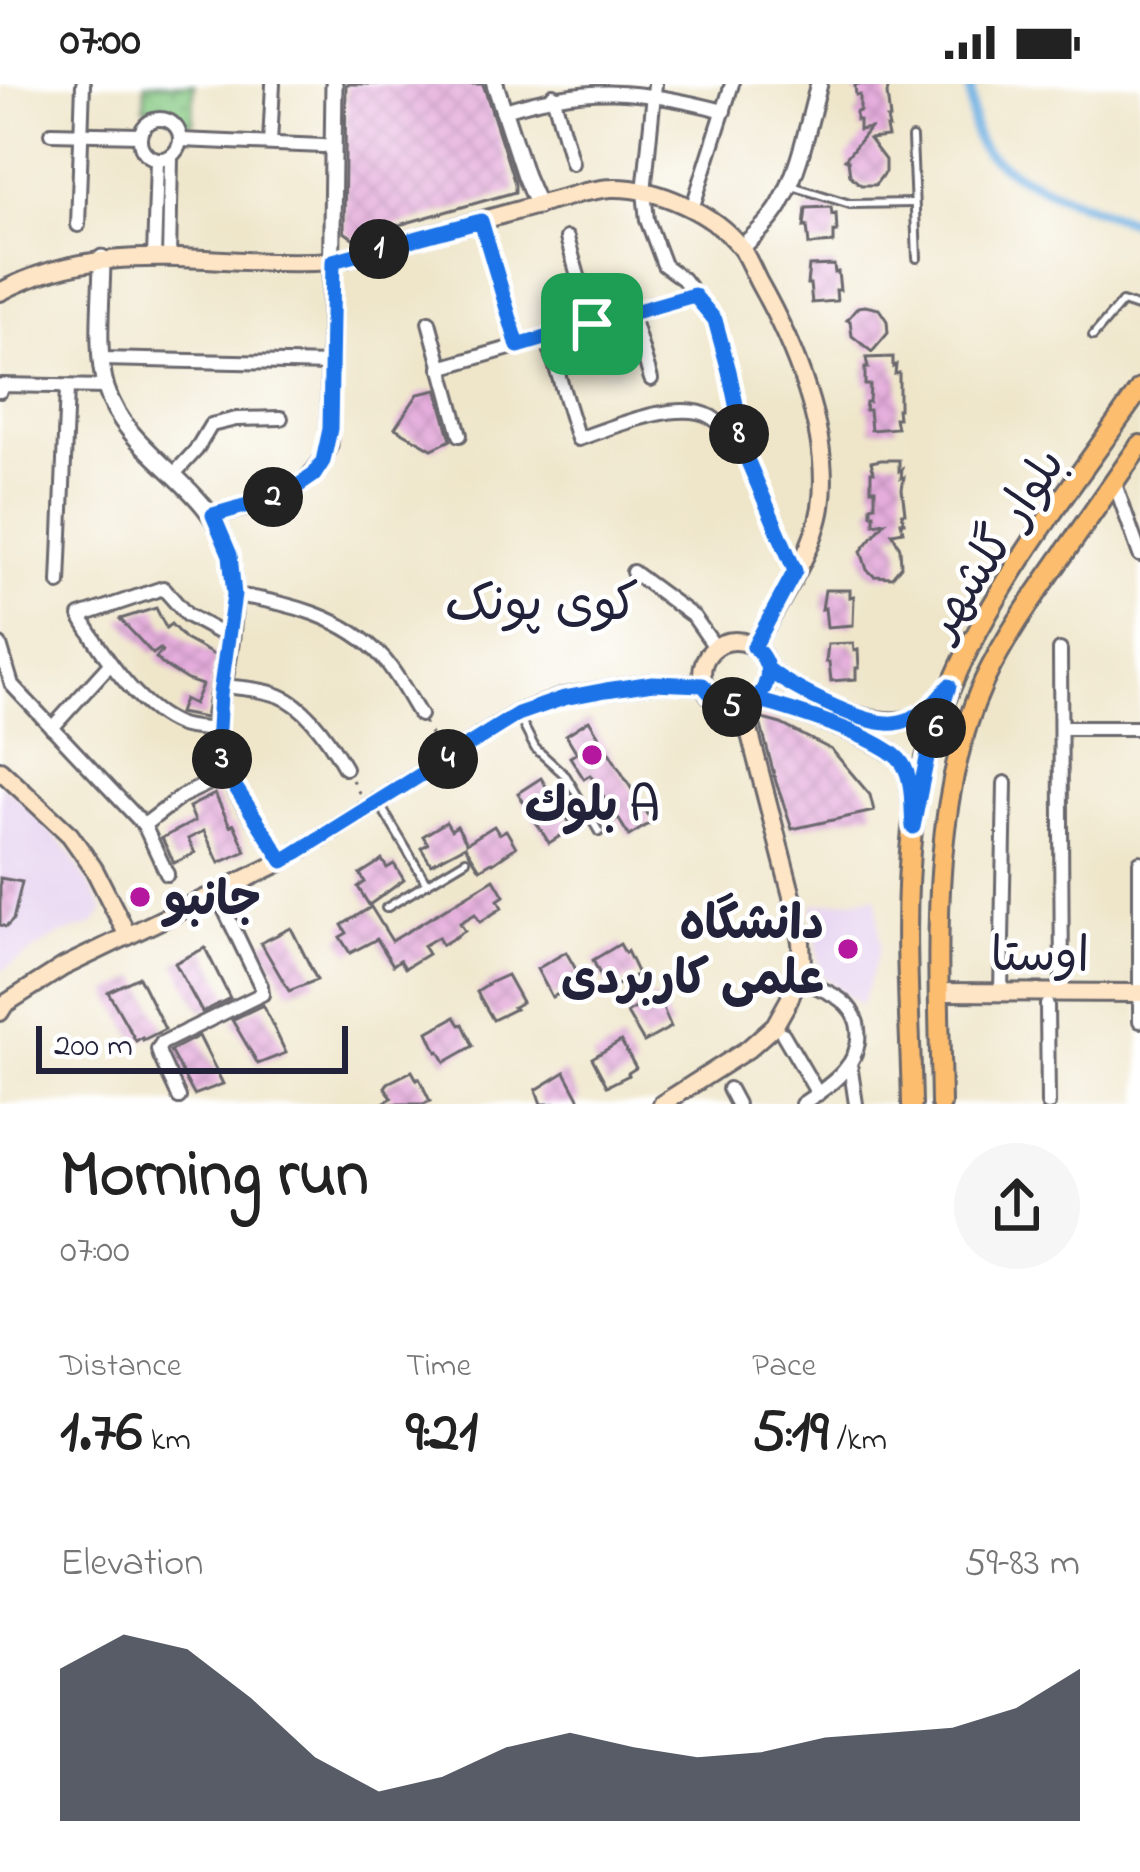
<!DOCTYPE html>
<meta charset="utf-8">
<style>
body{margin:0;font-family:"Indie Flower","Playpen Sans Arabic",sans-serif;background:#f6f6f6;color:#222;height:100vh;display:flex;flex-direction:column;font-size:45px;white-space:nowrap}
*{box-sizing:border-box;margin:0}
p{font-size:39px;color:#767676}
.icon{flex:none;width:66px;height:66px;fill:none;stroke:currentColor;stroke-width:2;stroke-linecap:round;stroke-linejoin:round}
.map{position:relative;height:1020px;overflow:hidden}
.sheet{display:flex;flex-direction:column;background:#fff;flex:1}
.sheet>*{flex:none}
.scale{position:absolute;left:36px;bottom:30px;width:312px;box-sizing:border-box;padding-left:12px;border:6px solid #22223b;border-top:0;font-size:33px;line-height:42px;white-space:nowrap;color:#22223b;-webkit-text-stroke:9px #fff;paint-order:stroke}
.pin{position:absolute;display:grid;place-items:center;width:102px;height:102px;color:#fff;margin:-51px;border-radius:24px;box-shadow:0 6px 18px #0006}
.km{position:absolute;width:60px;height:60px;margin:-30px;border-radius:50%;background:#222;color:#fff;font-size:33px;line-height:60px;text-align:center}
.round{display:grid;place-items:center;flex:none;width:126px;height:126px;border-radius:63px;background:#f6f6f6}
.head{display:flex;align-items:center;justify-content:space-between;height:204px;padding:0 60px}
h1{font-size:66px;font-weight:700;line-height:90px}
.stats{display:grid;grid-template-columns:repeat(3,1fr);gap:18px;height:204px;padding:12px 60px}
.stats div{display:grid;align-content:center}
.stats b{font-size:60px;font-weight:700}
.stats small{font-size:33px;font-weight:400}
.stats p{font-size:33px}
.chart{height:336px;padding:24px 60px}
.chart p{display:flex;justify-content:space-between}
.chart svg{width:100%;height:216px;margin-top:12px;fill:#111827;opacity:.7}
.status{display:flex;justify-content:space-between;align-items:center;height:84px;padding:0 60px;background:#fff;direction:ltr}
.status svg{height:33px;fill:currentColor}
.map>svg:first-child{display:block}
.built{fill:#e6d2f0}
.green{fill:url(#green-dots);stroke:#54765e;stroke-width:3}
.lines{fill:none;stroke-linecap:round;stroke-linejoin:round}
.canal{stroke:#6bade0;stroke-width:10}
.building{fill:url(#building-cross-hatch)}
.service-casing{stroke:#6a676d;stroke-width:12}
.minor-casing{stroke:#6a676d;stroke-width:18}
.tertiary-casing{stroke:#6a676d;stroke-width:21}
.secondary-casing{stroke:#6a676d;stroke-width:22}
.primary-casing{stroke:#6a676d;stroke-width:24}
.path{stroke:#6a676d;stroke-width:3;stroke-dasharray:3 9;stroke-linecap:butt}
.service{stroke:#fff;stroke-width:6}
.minor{stroke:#fff;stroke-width:12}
.tertiary{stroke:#fff;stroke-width:15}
.secondary{stroke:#fee5c5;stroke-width:16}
.primary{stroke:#fcbd6e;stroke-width:18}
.route-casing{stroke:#fff;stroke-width:24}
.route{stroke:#1a73e8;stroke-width:15}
.poi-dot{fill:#b5179e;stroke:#fff;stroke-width:4.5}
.labels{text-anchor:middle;stroke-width:9;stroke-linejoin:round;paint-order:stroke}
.street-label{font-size:48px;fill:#22223b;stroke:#fff}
.poi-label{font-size:48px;font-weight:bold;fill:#22223b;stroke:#fff}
.neighbourhood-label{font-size:51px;fill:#22223b;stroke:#fff}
</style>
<div class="status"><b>07:00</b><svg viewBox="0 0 49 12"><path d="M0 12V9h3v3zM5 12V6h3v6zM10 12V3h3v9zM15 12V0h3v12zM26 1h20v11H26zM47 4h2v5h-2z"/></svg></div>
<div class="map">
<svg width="1140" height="1020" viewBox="0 0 1140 1020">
<defs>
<pattern id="green-dots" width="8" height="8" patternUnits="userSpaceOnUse" patternTransform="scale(3)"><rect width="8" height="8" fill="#85c982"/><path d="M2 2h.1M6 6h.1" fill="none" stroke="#73ac71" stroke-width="1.8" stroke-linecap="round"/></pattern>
<pattern id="building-cross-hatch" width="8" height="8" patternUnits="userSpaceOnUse" patternTransform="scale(3)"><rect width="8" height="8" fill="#e5addc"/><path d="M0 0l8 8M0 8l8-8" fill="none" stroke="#c495be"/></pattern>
</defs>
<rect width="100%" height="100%" fill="#fff"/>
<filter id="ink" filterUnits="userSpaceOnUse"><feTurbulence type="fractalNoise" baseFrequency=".00833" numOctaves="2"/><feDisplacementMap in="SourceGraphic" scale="24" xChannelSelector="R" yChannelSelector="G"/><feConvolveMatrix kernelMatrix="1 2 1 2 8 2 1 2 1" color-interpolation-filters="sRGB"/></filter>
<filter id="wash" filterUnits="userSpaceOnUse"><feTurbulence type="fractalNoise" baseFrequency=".004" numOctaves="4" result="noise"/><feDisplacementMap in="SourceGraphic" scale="48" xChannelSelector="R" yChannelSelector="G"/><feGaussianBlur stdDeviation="2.7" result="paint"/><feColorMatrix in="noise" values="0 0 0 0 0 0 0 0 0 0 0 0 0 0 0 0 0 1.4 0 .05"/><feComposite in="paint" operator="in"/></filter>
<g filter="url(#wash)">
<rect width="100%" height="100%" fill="#efe6ca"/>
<g class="built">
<polygon points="0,699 24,718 71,770 104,826 93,841 59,851 0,888"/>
<polygon points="877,813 880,863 861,922 820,890 812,820"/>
</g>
<path class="green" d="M145 0H194L193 38 180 43C169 29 161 25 144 24Z"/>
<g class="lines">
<path class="canal" d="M970 0C972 17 971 39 977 55 993 93 1102 126 1140 141"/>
</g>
<g id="blocks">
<g class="building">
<polygon points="346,0 483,0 515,100 515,108 353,154 344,148"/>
<polygon points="857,0 889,0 887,10 890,35 887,35 889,44 886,44 888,53 869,55 885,76 885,88 875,101 861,101 856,97 850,91 848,76 845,75 870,44 859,46 859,36 856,36 856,28 860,27 860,11 856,11 855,2"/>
<polygon points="831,123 832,131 836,130 837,148 834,148 834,159 809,161 807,142 804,143 806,124"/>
<polygon points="834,181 835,189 838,188 840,206 836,206 837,217 812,219 810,200 807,200 809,182"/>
<polygon points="865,222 879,225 887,237 888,249 872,268 852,252 850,237 847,236 858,223"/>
<polygon points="893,273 893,283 896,281 895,290 899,289 899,325 897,325 898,334 895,334 897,344 871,346 869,326 865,326 866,318 869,318 870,301 865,301 865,284 868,284 866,274"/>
<polygon points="437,306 451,356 432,365 395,344 418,310"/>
<polygon points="881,376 899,376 899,387 902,385 901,394 904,393 902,405 905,429 902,429 904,438 901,438 903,447 892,449 900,464 901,482 892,493 874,492 867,486 861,467 885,438 874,440 874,430 871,430 871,422 875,421 875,405 871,405 871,388 874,388 871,378"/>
<polygon points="825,506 850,506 850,513 854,512 853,541 827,543 825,524 822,525"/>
<polygon points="156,524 166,544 171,540 185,555 216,572 205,634 179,629 184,615 194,620 202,601 187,596 162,580 156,574 162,567 160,565 153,570 120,535"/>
<polygon points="853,559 854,567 858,566 859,584 856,584 856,595 831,597 829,578 826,578 828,560"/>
<polygon points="759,634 781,640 832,666 870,711 874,727 792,745 776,698"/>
<polygon points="589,636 652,738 629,752 618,734 611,739 597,717 604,713 590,691 584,695 570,673 577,669 566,651"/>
<polygon points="541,694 552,712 559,708 573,729 566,733 573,744 549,759 518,709"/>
<polygon points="215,710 230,742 234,740 246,767 219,779 204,747 188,755 195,769 174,779 162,754 195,737 189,723"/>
<polygon points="446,738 451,746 457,742 467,759 494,742 499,750 506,746 516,763 493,779 492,778 480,785 465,762 431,780 421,764 428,760 423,752"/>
<polygon points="382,776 387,784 394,780 404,796 369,821 358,803 365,798 360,790"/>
<polygon points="0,794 22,798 13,836 6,843 0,841"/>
<polygon points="494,795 504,812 498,816 502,824 480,838 475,830 460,839 465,847 442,861 438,853 423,862 428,870 405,884 400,876 393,881 377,855 350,869 340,853 347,849 342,841 371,823 392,857"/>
<polygon points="291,844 317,896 289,907 261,859"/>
<polygon points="620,860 625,869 627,867 638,890 610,905 604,894 602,895 593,876"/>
<polygon points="205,864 230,914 202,928 175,879"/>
<polygon points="566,868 582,896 573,900 575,903 552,913 537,885"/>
<polygon points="507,891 522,918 513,923 515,925 493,936 477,908 488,901 487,900"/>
<polygon points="139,893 165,945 143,956 142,953 136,957 108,908"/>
<polygon points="654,913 659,922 661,920 671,943 644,958 627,929"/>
<polygon points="263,921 286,969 258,980 232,936"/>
<polygon points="455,933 460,941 463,940 473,962 445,978 439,967 437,968 428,948"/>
<polygon points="199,952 223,1000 194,1011 170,967"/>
<polygon points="621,957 636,984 628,989 629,991 607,1002 592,974"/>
<polygon points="412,987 417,996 419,994 430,1017 424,1020 381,1020 392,1014 385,1003 388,999"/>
<polygon points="565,988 580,1016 573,1020 541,1020 536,1006"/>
</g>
</g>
</g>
<g filter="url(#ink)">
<use href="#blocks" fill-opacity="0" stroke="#6a676d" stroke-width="3"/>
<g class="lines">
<defs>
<g id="service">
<polyline points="912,54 917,174"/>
<polyline points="792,102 850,120 914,119"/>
<polyline points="1093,252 1122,218 1140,224"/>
<polyline points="519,633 535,664 566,692 599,748"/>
<polyline points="379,719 427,800"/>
<polyline points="386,824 466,776"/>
</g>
<g id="minor">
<polyline points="655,0 644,108 647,136 664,181 683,195 715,236 738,330 740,359 795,487"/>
<polyline points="553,11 572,79"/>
<path d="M502 27C586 0 640 5 724 27"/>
<circle cx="160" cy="55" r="20"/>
<polyline points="51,49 140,51"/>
<polyline points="181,56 323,62"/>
<polyline points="270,59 273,0"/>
<polyline points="692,125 732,0"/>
<polyline points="481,137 518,262"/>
<polyline points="78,141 83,0"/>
<polyline points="567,154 592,240"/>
<polyline points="154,174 157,76"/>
<polyline points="169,175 171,73"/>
<polyline points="631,229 651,295"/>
<polyline points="429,238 460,351"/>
<path d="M547 254 578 355C611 344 679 314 711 333 721 339 731 351 740 359"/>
<polyline points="101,275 332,280"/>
<polyline points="440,284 694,211"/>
<polyline points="0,307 2,301 106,303"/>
<polyline points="174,390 196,366 211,341 236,335 281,334"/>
<polyline points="1114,397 1140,471"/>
<polyline points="633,488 694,533 715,563"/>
<polyline points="59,499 67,304"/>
<path d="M234 511C287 518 346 533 383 574 398 591 408 612 420 631"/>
<polyline points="0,561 12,601 144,741 167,790"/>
<polyline points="1060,566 1062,908"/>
<path d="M223 602C241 604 263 605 280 612 308 623 331 659 345 684"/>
<polyline points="52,644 110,580"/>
<polyline points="1061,644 1140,644"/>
<path d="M217 646C205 644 189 645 178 640 138 624 101 568 80 532L163 504 187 531 222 550"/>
<polyline points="144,741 182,712 228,690"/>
<polyline points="1140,778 1140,937"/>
<path d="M797 895C811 901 828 906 841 916 849 922 854 928 857 939 866 978 831 1001 802 1020"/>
<polyline points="1001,908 1005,699"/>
<polyline points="1047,921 1048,1020"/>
<polyline points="783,950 818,1010"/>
<polyline points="850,980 856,1020"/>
<polyline points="729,1005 737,1020"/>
<polyline points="179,1013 160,972 158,965 162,959 262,910 261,902 216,808"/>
</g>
<g id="tertiary">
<polyline points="495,0 525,92 538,122"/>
<path d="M741 164C755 151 770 138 780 121 799 88 809 37 819 0"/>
<path d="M102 174C102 213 95 267 106 304 127 373 213 400 230 473 238 510 231 564 223 601 219 621 213 646 218 665 227 702 263 744 283 777"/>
<path d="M213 432C261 417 310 414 329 361L334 0"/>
</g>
<g id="secondary">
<path d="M0 208C108 150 217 185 333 177L585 108C594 107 603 104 612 104 657 103 714 129 741 164 748 174 753 187 758 197 793 259 832 350 821 423 814 469 776 522 754 563"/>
<circle cx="735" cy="590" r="33"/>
<path d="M768 585C798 610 873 648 912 634 928 629 937 616 949 603"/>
<path d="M756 616C787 624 887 655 903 680 911 692 911 711 912 726"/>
<polyline points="0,686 70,751 94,785 128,852"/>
<polyline points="939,908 1140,909"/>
<polyline points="0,928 5,920 63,883 283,777 517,630 564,613 606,606 653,599 703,601"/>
<polyline points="662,1020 748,965 775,941 789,916 802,880 801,858 794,820 743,623"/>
</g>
<g id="primary">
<path d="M912 1020C910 929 902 837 912 746 931 574 1045 442 1140 305"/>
<path d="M941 1020C939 883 926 724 984 597 1004 555 1030 518 1056 481 1084 441 1112 401 1140 361"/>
</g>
</defs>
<use href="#service" class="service-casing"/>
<use href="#minor" class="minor-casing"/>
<use href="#tertiary" class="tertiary-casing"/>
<use href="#secondary" class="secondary-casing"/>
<use href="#primary" class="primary-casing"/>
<g class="path">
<polyline points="424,638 437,661"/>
<polyline points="352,696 362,714"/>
</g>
<use href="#service" class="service"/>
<use href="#minor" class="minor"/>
<use href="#tertiary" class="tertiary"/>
<use href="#secondary" class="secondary"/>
<use href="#primary" class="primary"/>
</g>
</g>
<g class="lines" filter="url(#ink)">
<defs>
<path id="route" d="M592 240 518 262 481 137 333 177 330 345 323 377 314 391 286 410 213 431 230 471 234 511 220 610 217 662 227 690 283 777 518 630 564 614 606 606 653 599 703 601 719 620C747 628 767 614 768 585 789 603 859 638 887 639 895 640 907 637 914 633 929 627 939 614 949 602L928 669 913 743C911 724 914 696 902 679 886 654 787 624 756 616 772 598 772 579 754 563L795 487 740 359 738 330 729 287 715 236 694 211 592 240"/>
</defs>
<use href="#route" class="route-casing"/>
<use href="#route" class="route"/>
</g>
<g class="poi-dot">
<circle cx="592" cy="671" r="12"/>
<circle cx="140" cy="813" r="12"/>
<circle cx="848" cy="865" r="12"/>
</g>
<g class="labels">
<g class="street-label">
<text transform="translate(993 458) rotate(-57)" y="17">بلوار گلشهر</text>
<text x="1040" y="886">اوستا</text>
</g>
<g class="poi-label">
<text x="592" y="736">بلوك A</text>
<text x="164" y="830" text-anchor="start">جانبو</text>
<text x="824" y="854" text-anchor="end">دانشگاه<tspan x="824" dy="55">علمی کاربردی</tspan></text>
</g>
<g class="neighbourhood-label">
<text x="542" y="535">کوی پونک</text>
</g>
</g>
</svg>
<div class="scale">200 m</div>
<div class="pin" style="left:592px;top:240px;background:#1e9e55"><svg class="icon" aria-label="arrive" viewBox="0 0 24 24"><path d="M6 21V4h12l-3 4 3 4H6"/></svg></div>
<b class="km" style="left:379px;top:165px">1</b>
<b class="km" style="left:273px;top:413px">2</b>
<b class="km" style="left:222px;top:675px">3</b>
<b class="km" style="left:448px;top:675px">4</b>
<b class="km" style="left:732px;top:623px">5</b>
<b class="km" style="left:936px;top:644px">6</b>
<b class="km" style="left:739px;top:350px">8</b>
</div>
<section class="sheet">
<div class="head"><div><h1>Morning run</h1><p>07:00</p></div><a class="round"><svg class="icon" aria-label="share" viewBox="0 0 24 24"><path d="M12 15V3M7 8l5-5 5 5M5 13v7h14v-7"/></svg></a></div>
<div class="stats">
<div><p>Distance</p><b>1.76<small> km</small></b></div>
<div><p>Time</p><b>9:21</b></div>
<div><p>Pace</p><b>5:19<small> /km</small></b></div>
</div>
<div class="chart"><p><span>Elevation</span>59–83 m</p>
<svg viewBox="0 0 160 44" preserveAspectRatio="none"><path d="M0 44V13L10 6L20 9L30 19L40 31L50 38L60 35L70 29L80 26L90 29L100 31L110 30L120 27L130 26L140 25L150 21L160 13V44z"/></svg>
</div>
</section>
